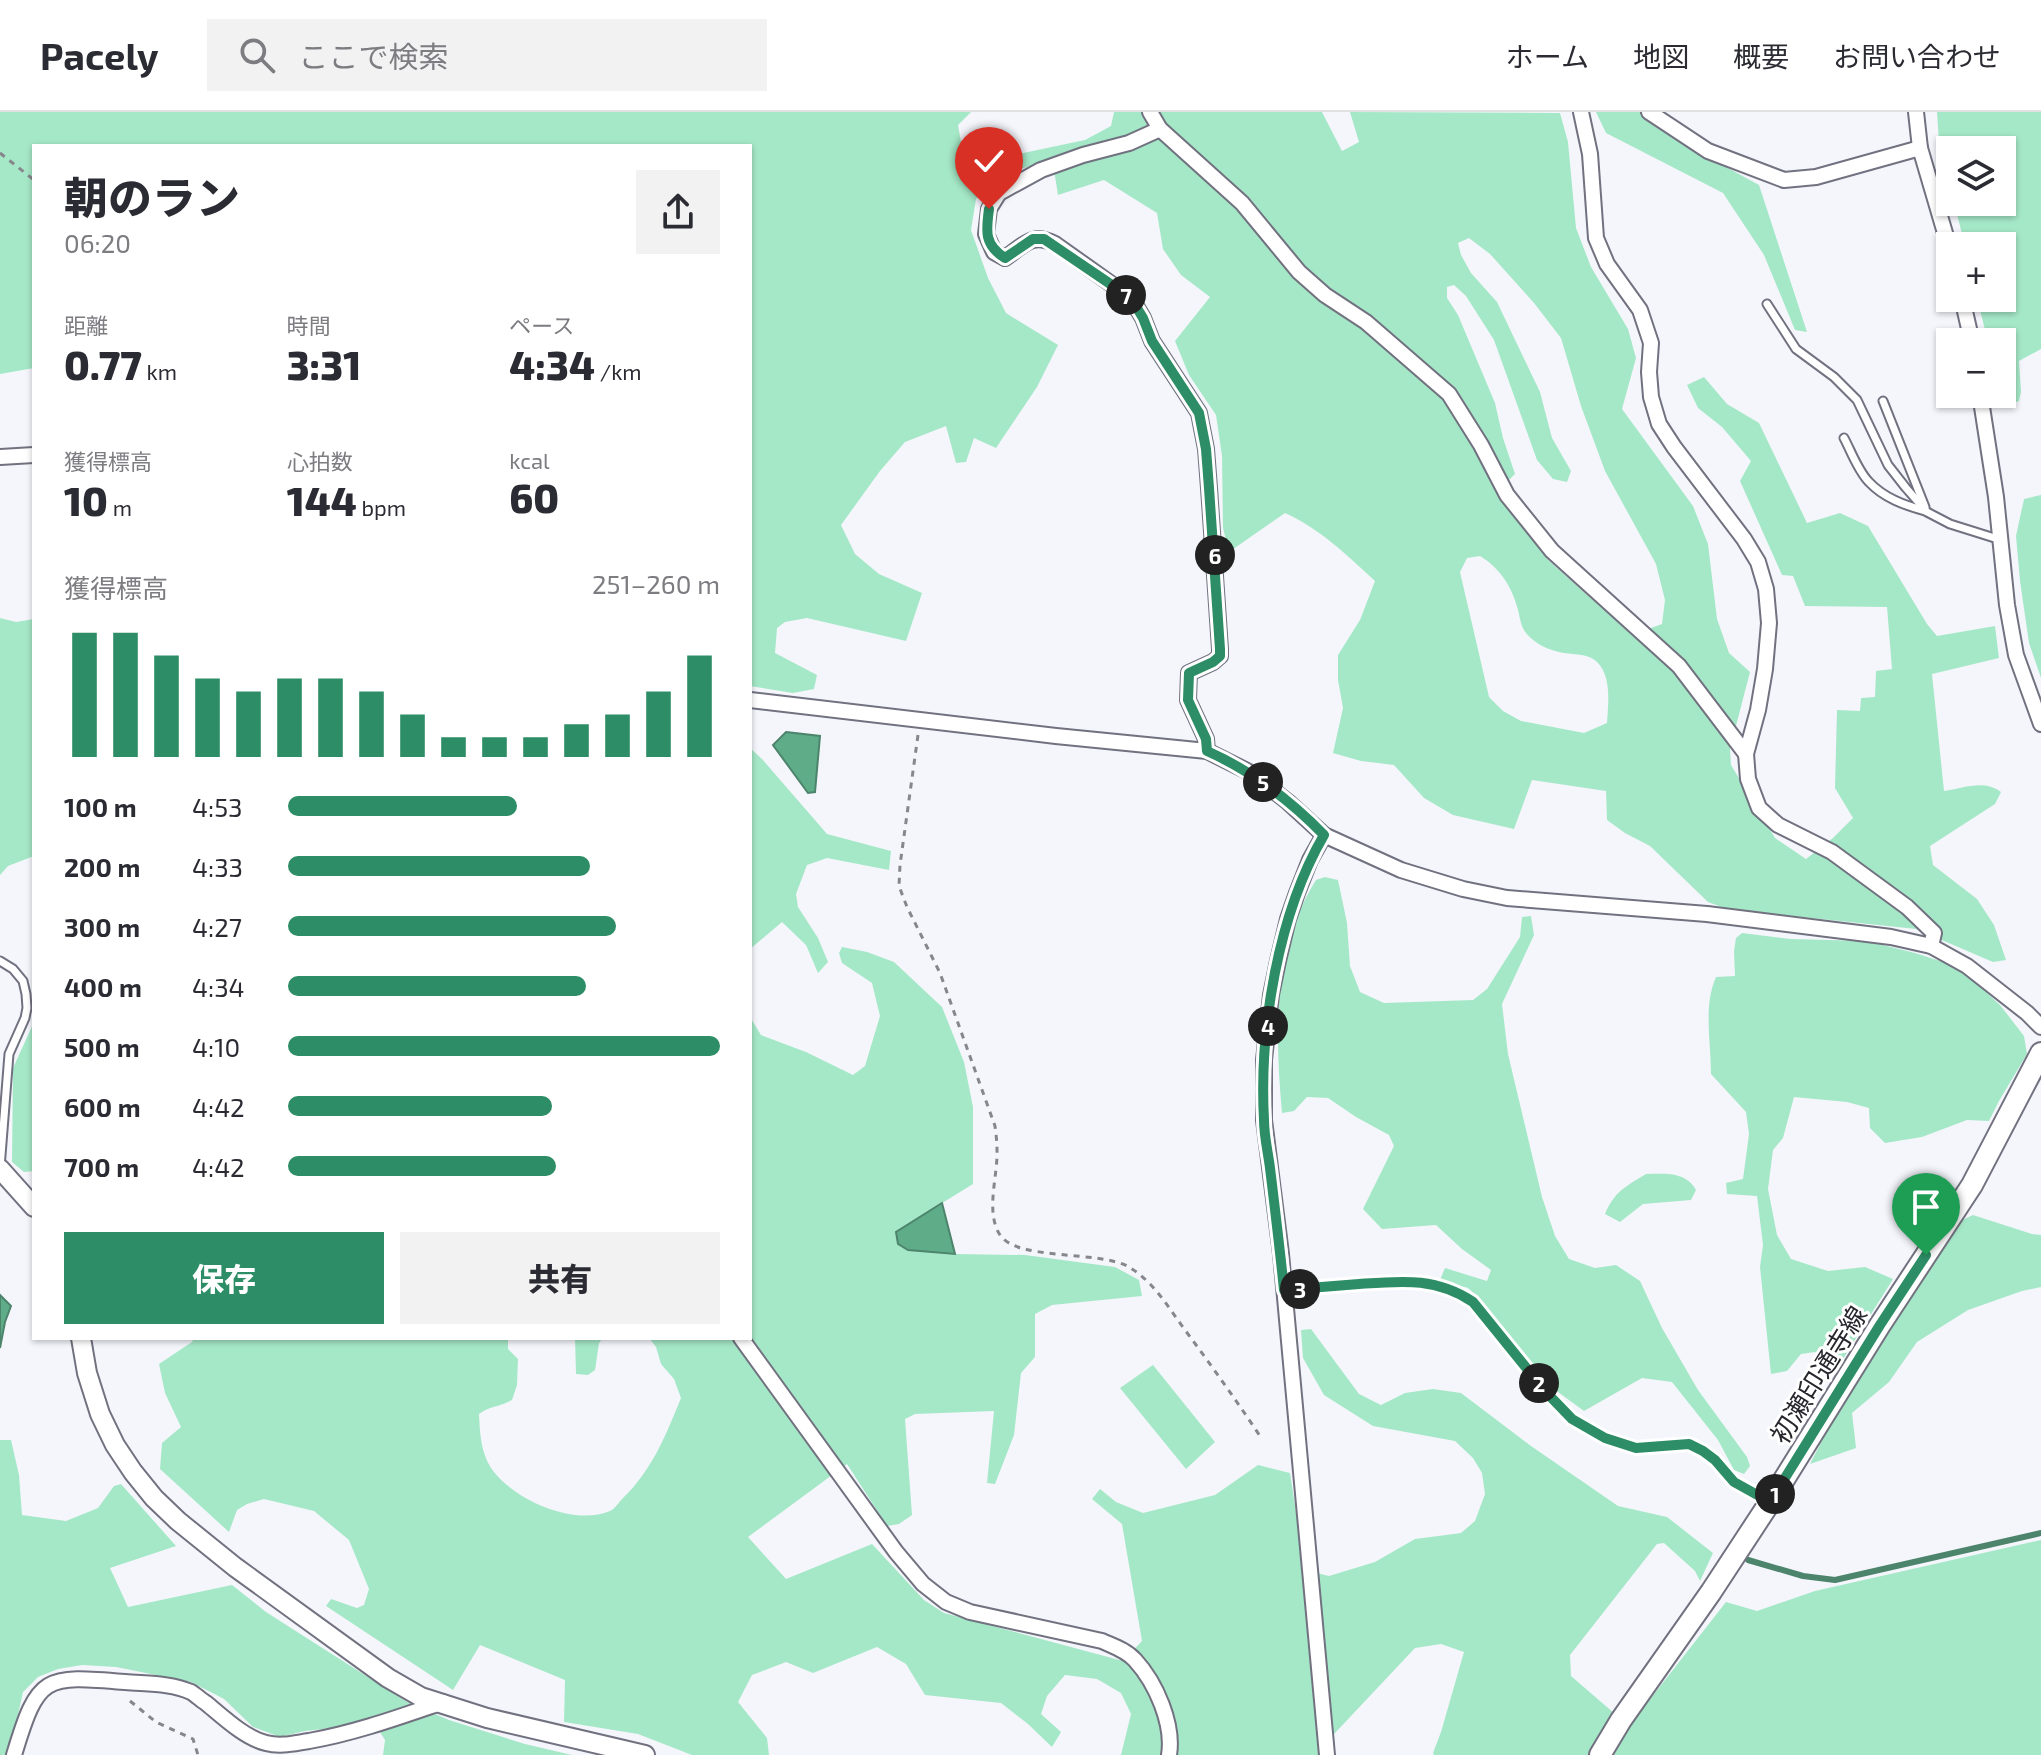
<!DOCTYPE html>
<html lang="ja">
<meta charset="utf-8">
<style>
body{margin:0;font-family:"Exo 2","Noto Sans JP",sans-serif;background:#f2f2f3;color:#2b2b33;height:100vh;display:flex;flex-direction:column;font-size:30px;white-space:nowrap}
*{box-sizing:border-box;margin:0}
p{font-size:26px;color:#7c7c81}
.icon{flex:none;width:44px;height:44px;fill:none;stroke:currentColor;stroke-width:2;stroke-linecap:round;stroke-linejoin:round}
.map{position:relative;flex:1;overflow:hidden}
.drawer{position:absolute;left:32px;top:32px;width:720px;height:1196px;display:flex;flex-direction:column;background:#fff;border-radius:0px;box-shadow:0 2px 6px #0004}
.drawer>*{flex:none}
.fabs{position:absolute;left:1936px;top:24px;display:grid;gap:16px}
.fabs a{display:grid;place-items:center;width:80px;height:80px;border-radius:0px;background:#fff;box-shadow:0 2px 6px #0004;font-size:40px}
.pin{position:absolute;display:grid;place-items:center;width:68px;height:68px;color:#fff;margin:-82px -34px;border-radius:50% 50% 50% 0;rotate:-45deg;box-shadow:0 0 8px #0007}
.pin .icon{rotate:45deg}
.km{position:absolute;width:40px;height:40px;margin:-20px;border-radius:50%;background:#222;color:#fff;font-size:22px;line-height:40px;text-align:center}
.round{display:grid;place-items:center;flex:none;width:84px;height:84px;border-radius:0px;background:#f2f2f3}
.head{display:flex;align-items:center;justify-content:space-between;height:136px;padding:0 32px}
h1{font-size:44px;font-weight:800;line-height:60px}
.figures{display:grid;grid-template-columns:repeat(3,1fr);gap:12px;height:136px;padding:8px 32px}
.figures div{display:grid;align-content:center}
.figures b{font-size:40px;font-weight:800}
.figures small{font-size:22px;font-weight:400}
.figures p{font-size:22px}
.chart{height:224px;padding:16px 32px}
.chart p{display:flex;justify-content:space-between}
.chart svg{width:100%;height:144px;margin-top:8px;stroke:#2d8d66;stroke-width:6}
.button{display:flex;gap:16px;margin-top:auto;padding:16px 32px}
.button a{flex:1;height:92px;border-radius:0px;background:#2d8d66;color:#fff;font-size:32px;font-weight:800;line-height:92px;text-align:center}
.button a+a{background:#f2f2f3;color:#2b2b33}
ul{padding:0 32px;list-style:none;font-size:26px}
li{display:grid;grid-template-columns:128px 96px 1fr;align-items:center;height:60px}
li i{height:20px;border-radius:10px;background:#2d8d66}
header{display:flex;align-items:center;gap:48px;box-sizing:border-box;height:112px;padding:0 40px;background:#fff;border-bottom:2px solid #e1e1e2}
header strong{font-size:38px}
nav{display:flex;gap:44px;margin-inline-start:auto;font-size:28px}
.search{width:560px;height:72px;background:#f2f2f3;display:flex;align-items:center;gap:20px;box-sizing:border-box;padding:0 28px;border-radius:0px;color:#7c7c81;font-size:30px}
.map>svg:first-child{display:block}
.green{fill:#a5e8c7;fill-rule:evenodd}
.water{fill:#5eac88;stroke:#4d846c;stroke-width:2}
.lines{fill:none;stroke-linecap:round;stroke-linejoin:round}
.stream{stroke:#4d846c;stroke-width:6}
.service-casing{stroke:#717180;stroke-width:11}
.minor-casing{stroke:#717180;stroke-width:18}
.tertiary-casing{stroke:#717180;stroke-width:22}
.secondary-casing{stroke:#717180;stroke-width:24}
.path{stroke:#86878d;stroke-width:3;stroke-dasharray:6 6;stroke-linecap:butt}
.service{stroke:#fff;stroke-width:7}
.minor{stroke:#fff;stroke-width:14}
.tertiary{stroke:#fff;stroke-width:18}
.secondary{stroke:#fff;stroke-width:20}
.route-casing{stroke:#fff;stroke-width:16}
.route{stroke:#2d8d66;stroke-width:10}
.labels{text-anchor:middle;stroke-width:6;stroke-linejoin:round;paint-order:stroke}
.street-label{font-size:26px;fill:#26262c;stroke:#fff}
</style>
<header>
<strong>Pacely</strong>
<div class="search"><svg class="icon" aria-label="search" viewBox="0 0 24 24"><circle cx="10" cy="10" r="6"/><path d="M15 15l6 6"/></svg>ここで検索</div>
<nav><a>ホーム</a><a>地図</a><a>概要</a><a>お問い合わせ</a></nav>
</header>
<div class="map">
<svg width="2041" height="1643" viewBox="0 0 2041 1643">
<rect width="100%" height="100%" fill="#f5f6fc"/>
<g class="green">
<path d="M0 0H971L958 13 965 53 1085 28 1111 14 1114 0H1322L1342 39 1359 30 1350 0 1560 1 1568 30 1576 116 1591 155 1628 217 1636 246 1622 297 1693 394 1708 432 1717 507 1729 541 1750 560 1730 637 1731 653 1775 726 1806 747 1833 726 1853 706 1835 676 1837 598 1860 599 1861 586 1875 585 1876 559 1892 557 1887 495 1805 494 1793 464 1782 463 1740 369 1751 349 1722 315 1698 296 1687 273 1704 265 1727 292 1759 311 1807 411 1840 401 1868 414 1927 512 1937 524 1995 514 1999 546 1932 562 1944 679C1964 676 1984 667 2001 680L1995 692 1930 734 1933 753 1977 787 1994 813 2006 848 1993 850 1916 817 1727 797 1708 790 1650 734 1625 721 1607 708 1606 679 1532 668 1514 717 1453 703 1424 686 1394 653 1361 649 1333 641 1343 596 1338 568V543L1360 508 1375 469C1348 444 1319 416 1285 401L1229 440 1223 416 1222 344 1216 303 1189 263 1175 229 1210 185 1181 163 1163 137 1157 101 1104 68 1058 83 1054 58 1038 52 1003 62 976 87 971 118 988 166 1006 201 1058 233 1037 275 996 336 974 326 966 350 956 351 946 314 905 330 880 359 841 413 855 442 879 462 922 481 906 529 807 506 785 510 777 516 775 541 817 563 814 577 793 581 750 574V34H34V256L0 262ZM1469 126 1490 142 1534 191 1561 226 1581 294 1605 359 1656 452 1665 488 1662 512 1632 523 1548 448 1498 379 1515 362 1503 326 1495 291 1458 203 1447 186V175L1454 173 1466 184 1494 228 1537 348 1553 367 1567 370 1571 359 1552 326 1540 280 1497 190 1471 161 1461 143 1458 131ZM1480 444C1501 457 1512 475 1518 498 1520 506 1521 515 1526 521 1535 532 1550 539 1564 541 1575 543 1589 541 1598 551 1612 566 1608 593 1607 611L1584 621 1521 609 1503 599 1489 585 1460 460 1467 446Z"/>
<polygon points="1596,0 1643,0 1643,6 1671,25 1759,73 1807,220 1795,218 1764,143 1723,81 1606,21"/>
<polygon points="1937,0 2041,0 2041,237 2019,249 2021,280 2019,289 2009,293 2002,276 2002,230 1988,230 1977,186 2002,186 2002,134 1965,134 1954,90 2002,90 2002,38 1950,38 1950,75 1939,30"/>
<polygon points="2041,383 2041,566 2029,531 2020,469 2016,424 2024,387"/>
<polygon points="0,506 16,510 34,507 34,744 8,754 0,763"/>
<polygon points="750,636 762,647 827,722 891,739 889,758 827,746 807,753 796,782 798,795 818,826 828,850 818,861 806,833 782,810 750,837"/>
<path d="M1325 765 1338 768 1347 811 1350 854 1360 880 1384 891 1473 888 1487 877 1520 825 1522 805 1531 804 1534 823 1502 892 1508 942 1542 1085 1555 1124 1569 1147 1595 1156 1616 1153 1640 1169 1662 1216 1698 1278 1747 1345 1750 1354 1744 1362 1734 1358 1718 1328 1672 1270 1642 1266 1584 1299 1547 1272 1483 1190 1468 1176 1440 1168 1445 1156 1487 1169 1491 1158 1462 1137 1436 1113 1382 1117 1363 1097 1394 1034 1389 1023 1356 1005 1328 986 1307 985 1294 999 1282 1001C1275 922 1272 838 1316 768Z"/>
<path d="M1742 821 1791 827 1867 829 1915 841 1959 855 2000 893 2024 924 2027 942 1999 989 1989 1009 1967 1008 1922 1025 1885 1031 1870 1016 1869 996 1847 990 1794 985 1783 1026 1773 1038 1768 1077 1777 1123 1791 1147 1828 1159 1865 1155 1893 1167 1838 1255 1815 1240 1801 1242 1787 1259 1771 1262 1760 1155 1763 1133 1757 1084 1727 1082 1726 1071 1743 1067 1749 1022 1746 1000 1711 962C1711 930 1703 894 1716 865L1735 864 1734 839 1736 826Z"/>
<path d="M842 835 867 840 894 850 942 895 964 950 973 995V1072L908 1112V1138L955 1142 1025 1143 1115 1155 1139 1168 1142 1184 1052 1193 1035 1202V1245L1021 1261 1014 1323 995 1372 987 1371 994 1299 915 1302 905 1307 912 1403 899 1412 887 1414 847 1352 748 1425 786 1467 872 1432 924 1488 944 1501 1123 1549 1142 1529 1122 1412 1092 1387 1100 1377 1116 1390 1143 1401 1215 1383 1258 1353 1290 1361 1305 1458 1329 1464 1375 1450 1415 1427 1461 1421 1475 1409 1485 1382 1482 1361 1473 1346 1455 1329 1373 1314 1324 1283 1303 1246 1301 1218 1311 1217 1359 1282 1381 1293 1405 1281 1433 1277 1461 1281 1531 1334 1618 1394 1667 1405 1713 1441 1700 1469 1695 1459 1664 1431 1657 1432 1570 1543 1571 1564 1629 1614 1726 1490 1757 1499 1815 1479 2041 1428V1643H1434L1433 1641 1441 1620 1464 1540 1441 1532 1415 1536 1319 1638V1643H1121L1131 1602 1121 1581 1097 1567 1065 1563 1047 1584 1041 1602 1061 1620 1052 1635 1028 1612 1001 1591 925 1583 906 1552 877 1535 813 1561 786 1550 752 1563 738 1590 767 1626 769 1643H692L638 1622 564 1610 565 1568 480 1533 453 1578 326 1494 331 1487 357 1496 364 1493 369 1477 349 1428 314 1399 264 1387 247 1392 237 1398 229 1420 160 1357 162 1331 181 1315 165 1281 159 1252 192 1230 194 1226H508V1237L518 1247 517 1273 512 1288C500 1295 490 1294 479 1302 480 1323 481 1343 494 1360 517 1389 574 1414 610 1399 615 1397 619 1390 623 1386 652 1358 666 1323 681 1286L674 1267 661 1252 656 1235 649 1226H750V905L761 923 806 940 853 963 865 954 880 904 872 871 842 851 839 841Z"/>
<polygon points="34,910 34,1059 24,1060 12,1050 13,956"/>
<path d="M1646 1062C1665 1062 1685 1059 1696 1078L1691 1088 1643 1092 1620 1110 1605 1102C1614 1080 1626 1074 1646 1062Z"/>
<polygon points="1973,1103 2032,1122 2041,1123 2041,1175 2022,1179 1968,1198 1917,1230 1889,1270 1852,1301 1856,1336 1810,1352 1836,1301 1960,1109"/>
<polygon points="575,1226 603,1226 599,1231 595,1258 588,1263 576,1262"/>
<polygon points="1153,1253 1215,1330 1186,1357 1120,1276"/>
<polygon points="0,1328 11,1328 19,1363 22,1403 66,1409 98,1396 114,1374 121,1372 176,1434 110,1456 128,1495 232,1473 266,1500 407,1590 449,1608 525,1632 572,1643 383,1643 385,1628 380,1620 366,1612 305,1619 280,1625 253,1615 224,1587 191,1570 116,1555 82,1553 58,1557 38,1565 23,1580 14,1621 5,1643 0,1643"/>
</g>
<g class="water">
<polygon points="786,620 820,624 815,680 808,681 773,633"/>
<polygon points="942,1091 955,1142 908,1138 898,1132 896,1120"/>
<polygon points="0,1183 11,1194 5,1210 0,1236"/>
</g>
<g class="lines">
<polyline class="stream" points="1748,1448 1803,1464 1835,1468 2041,1421"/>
<defs>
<g id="service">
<polyline points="1767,192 1796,237 1834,265 1857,288 1888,353 1906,376 1927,400 1950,412 2001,428"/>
<polyline points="1883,289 1925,395"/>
<path d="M1844 326C1851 339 1858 359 1869 370 1884 386 1904 393 1925 399"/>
<polyline points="0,849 13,857 23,869 26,882 27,896 25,906 9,942 0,1056"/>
</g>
<g id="minor">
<polyline points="1150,0 1160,17 1242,91 1299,160 1325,183 1366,210 1449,282 1481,333 1507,383 1552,439 1679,554 1746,642 1748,667 1759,696 1778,713 1832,740 1907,795 1934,821 1931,834"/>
<polyline points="1581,0 1590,42 1596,126 1607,152 1640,198 1651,231 1649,260 1651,285 1659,312 1674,335 1744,427 1758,450 1766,477 1769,511 1765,557 1758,598 1746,642"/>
<polyline points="1649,0 1708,39 1784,68 1816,65 1920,36"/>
<polyline points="1916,0 1920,36 1950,138"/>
<path d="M1160 17 1129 31 1083 43 1041 58 999 81 989 97 986 122 994 140 1005 146C1024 133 1032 120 1055 132L1131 186 1143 206 1152 229 1199 301 1206 337 1209 376 1220 537V544L1213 550 1189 561 1188 588 1206 627 1207 639"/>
<polyline points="1962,186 1972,230"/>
<polyline points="1980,282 1996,385 2007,493 2016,543 2041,612"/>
<polyline points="0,345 34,343"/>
<polyline points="750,588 1056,624 1207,639 1251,661 1288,690 1324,723 1401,758 1463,777 1507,786 1707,802 1891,825 1931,834 1967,854 2027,901 2041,915"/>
<polyline points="1324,723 1310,748 1297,781 1288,807 1278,849 1271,883 1264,948 1264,1008 1281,1142 1327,1643"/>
<path d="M741 1226 896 1440 923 1472 946 1490 970 1500 1102 1529C1113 1534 1126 1538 1135 1548 1156 1571 1174 1612 1169 1643"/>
<path d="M14 1643C38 1563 44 1563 125 1570 147 1572 171 1571 191 1580 196 1583 201 1588 206 1591 223 1605 245 1626 266 1631 281 1635 295 1631 309 1629 355 1621 399 1605 443 1590"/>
</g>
<g id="tertiary">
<polyline points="0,1057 34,1095"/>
<polyline points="81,1226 87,1261 100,1302 115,1333 133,1360 154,1386 178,1409 235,1455 388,1566 421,1585 487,1606 645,1643"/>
</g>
<polyline id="secondary" points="1600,1643 1621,1608 1711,1480 1770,1390 1880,1213 1972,1073 2041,941"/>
</defs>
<use href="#service" class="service-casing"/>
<use href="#minor" class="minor-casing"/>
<use href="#tertiary" class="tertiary-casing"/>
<use href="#secondary" class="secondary-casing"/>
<g class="path">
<polyline points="0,41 34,68"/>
<path d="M918 623 900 753 899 774 907 795 940 861 995 1014C996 1022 997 1030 997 1038 998 1064 985 1100 1000 1123 1017 1149 1099 1138 1129 1155 1154 1170 1168 1195 1185 1218 1211 1253 1236 1288 1260 1324"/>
<path d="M1299 1177C1357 1173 1423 1157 1473 1190L1545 1279 1572 1307 1605 1326 1636 1336 1689 1332 1703 1339 1734 1370 1753 1380"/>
<polyline points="130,1589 156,1610 193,1627 198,1643"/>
</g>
<use href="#service" class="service"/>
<use href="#minor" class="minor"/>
<use href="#tertiary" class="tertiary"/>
<use href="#secondary" class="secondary"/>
</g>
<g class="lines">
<defs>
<path id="route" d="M989 97C986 119 984 133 1005 146L1033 127H1044L1131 186 1143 206 1152 229 1199 301 1206 337 1209 376 1220 537V544L1213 550 1189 561 1188 588 1206 627 1207 639C1252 659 1290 688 1324 723 1278 802 1259 917 1264 1008 1264 1024 1268 1040 1270 1056 1275 1097 1280 1138 1284 1178 1309 1176 1334 1174 1359 1172 1401 1169 1436 1165 1473 1190L1545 1279 1572 1307 1605 1326 1636 1336 1689 1332 1703 1339 1715 1348 1734 1370 1770 1390 1880 1213 1926 1143"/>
</defs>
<use href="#route" class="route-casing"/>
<use href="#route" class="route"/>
</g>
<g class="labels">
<g class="street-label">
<text transform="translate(1819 1263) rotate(-58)" y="9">初瀬印通寺線</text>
</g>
</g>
</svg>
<div class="fabs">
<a><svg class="icon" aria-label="layers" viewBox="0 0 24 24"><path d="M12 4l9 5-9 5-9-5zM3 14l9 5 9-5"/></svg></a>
<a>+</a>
<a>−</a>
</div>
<div class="pin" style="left:1926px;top:1143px;background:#1e9e55"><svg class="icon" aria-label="arrive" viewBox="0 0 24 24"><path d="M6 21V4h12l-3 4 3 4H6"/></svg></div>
<div class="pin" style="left:989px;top:97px;background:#d93025"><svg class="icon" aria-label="check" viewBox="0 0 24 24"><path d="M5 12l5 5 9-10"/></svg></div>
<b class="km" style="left:1775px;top:1382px">1</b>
<b class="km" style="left:1539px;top:1271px">2</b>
<b class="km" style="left:1300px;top:1177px">3</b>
<b class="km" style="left:1268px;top:914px">4</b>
<b class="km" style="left:1263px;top:670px">5</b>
<b class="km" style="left:1215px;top:443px">6</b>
<b class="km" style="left:1126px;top:183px">7</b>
<section class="drawer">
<div class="head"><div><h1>朝のラン</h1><p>06:20</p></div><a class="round"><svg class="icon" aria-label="share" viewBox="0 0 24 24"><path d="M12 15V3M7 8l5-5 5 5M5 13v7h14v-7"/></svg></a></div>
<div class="figures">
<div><p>距離</p><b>0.77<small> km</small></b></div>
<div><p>時間</p><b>3:31</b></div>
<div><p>ペース</p><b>4:34<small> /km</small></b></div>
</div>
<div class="figures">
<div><p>獲得標高</p><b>10<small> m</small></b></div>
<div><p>心拍数</p><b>144<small> bpm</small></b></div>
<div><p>kcal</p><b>60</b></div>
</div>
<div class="chart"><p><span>獲得標高</span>251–260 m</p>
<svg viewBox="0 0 160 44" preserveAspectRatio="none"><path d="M5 44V6M15 44V6M25 44V13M35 44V20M45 44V24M55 44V20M65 44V20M75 44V24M85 44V31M95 44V38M105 44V38M115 44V38M125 44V34M135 44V31M145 44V24M155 44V13"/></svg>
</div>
<ul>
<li><b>100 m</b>4:53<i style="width:53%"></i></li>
<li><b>200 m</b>4:33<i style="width:70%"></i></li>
<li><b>300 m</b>4:27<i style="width:76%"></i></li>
<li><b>400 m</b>4:34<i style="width:69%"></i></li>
<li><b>500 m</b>4:10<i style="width:100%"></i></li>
<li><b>600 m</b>4:42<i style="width:61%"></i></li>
<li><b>700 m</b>4:42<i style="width:62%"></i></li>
</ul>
<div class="button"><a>保存</a><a>共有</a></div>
</section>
</div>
